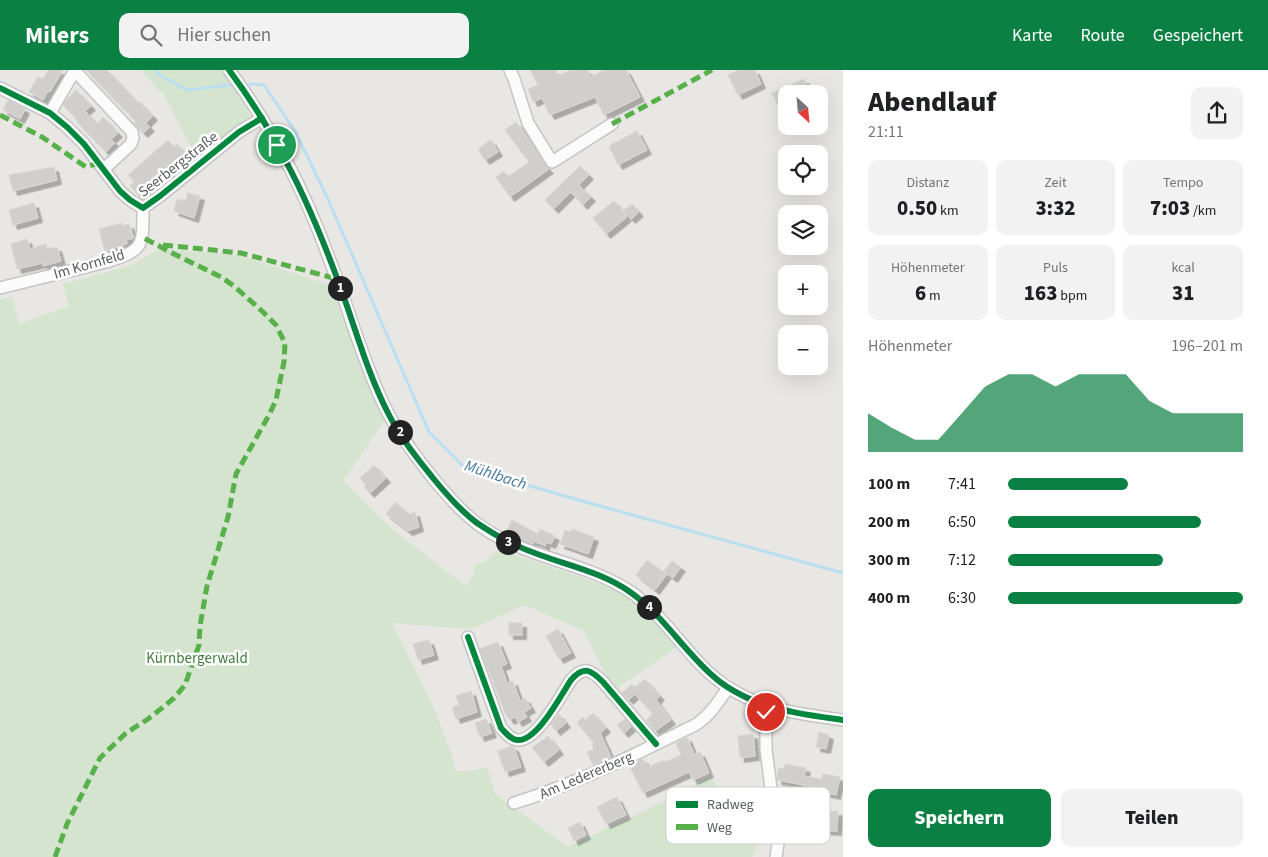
<!DOCTYPE html>
<html lang="de">
<meta charset="utf-8">
<style>
body{margin:0;font-family:"Source Sans 3",sans-serif;background:#f2f2f2;color:#202124;height:100vh;display:flex;flex-direction:column;font-size:19px;white-space:nowrap}
*{box-sizing:border-box;margin:0}
p{font-size:16px;color:#757577}
.icon{flex:none;width:28px;height:28px;fill:none;stroke:currentColor;stroke-width:2;stroke-linecap:round;stroke-linejoin:round}
.map{position:relative;flex:1;overflow:hidden}
.drawer{display:flex;flex-direction:column;background:#fff;width:425px}
.drawer>*{flex:none}
.needle{width:32px;rotate:154deg}
.fabs{position:absolute;left:778px;top:15px;display:grid;gap:10px}
.fabs a{display:grid;place-items:center;width:50px;height:50px;border-radius:10px;background:#fff;box-shadow:0 5px 20px #0002;font-size:25px}
.pin{position:absolute;display:grid;place-items:center;width:42px;height:42px;color:#fff;margin:-21px;border:2px solid #fff;border-radius:50%;box-shadow:0 1px 5px #0007}
.km{position:absolute;width:25px;height:25px;margin:-12px;border-radius:50%;background:#222;color:#fff;font-size:14px;line-height:25px;text-align:center}
.round{display:grid;place-items:center;flex:none;width:52px;height:52px;border-radius:10px;background:#f2f2f2}
.summary{display:flex;align-items:center;justify-content:space-between;height:85px;padding:0 25px}
h1{font-size:28px;font-weight:800;line-height:38px}
.stats{display:grid;grid-template-columns:repeat(3,1fr);gap:8px;height:85px;padding:5px 25px}
.stats div{display:grid;align-content:center;border-radius:10px;background:#f2f2f2;text-align:center}
.stats b{font-size:21px;font-weight:800}
.stats small{font-size:14px;font-weight:400}
.stats p{font-size:14px}
.chart{height:140px;padding:10px 25px}
.chart p{display:flex;justify-content:space-between}
.chart svg{width:100%;height:90px;margin-top:5px;fill:#0b8043;opacity:.7}
.primary-button{display:flex;gap:10px;margin-top:auto;padding:10px 25px}
.primary-button a{flex:1;height:58px;border-radius:10px;background:#0b8043;color:#fff;font-size:20px;font-weight:800;line-height:58px;text-align:center}
.primary-button a+a{background:#f2f2f2;color:#202124}
ul{padding:0 25px;list-style:none;font-size:16px}
li{display:grid;grid-template-columns:80px 60px 1fr;align-items:center;height:38px}
li i{height:12px;border-radius:6px;background:#0b8043}
header{display:flex;align-items:center;gap:30px;box-sizing:border-box;height:70px;padding:0 25px;background:#0b8043;color:#fff}
header strong{font-size:24px}
nav{display:flex;gap:28px;margin-inline-start:auto;font-size:18px}
.search{width:350px;height:45px;background:#f2f2f2;display:flex;align-items:center;gap:12px;box-sizing:border-box;padding:0 18px;border-radius:10px;color:#757577;font-size:19px}
main{display:flex;flex:1;min-height:0}
.map>svg:first-child{display:block}
.green{fill:#d4e4cf}
.lines{fill:none;stroke-linecap:round;stroke-linejoin:round}
.stream{stroke:#b9dff0;stroke-width:3}
.building{fill:#d0cfcc;stroke:#d8d6d2;filter:url(#shadow)}
.minor-casing{stroke:#c4c4c4;stroke-width:14}
.minor{stroke:#fcfbfb;stroke-width:11}
.quiet{stroke:#58b04a;stroke-width:5;stroke-dasharray:10 5;stroke-linecap:butt}
.cycleway-casing{stroke:#fff;stroke-width:9}
.cycleway{stroke:#00873e;stroke-width:6}
.route-casing{stroke:#fff;stroke-width:10}
.route{stroke:#0b8043;stroke-width:6}
.labels{text-anchor:middle;stroke-width:5;stroke-linejoin:round;paint-order:stroke}
.street-label{font-size:15px;fill:#595d60;stroke:#fff}
.park-label{font-size:15px;fill:#3f7d3b;stroke:#fff}
.water-label{font-size:16px;font-style:italic;fill:#43799d;stroke:#fff}
.key{fill:#fff;stroke:#cdcecf;stroke-width:1}
.key-label{font-size:14px;fill:#595d60}
</style>
<header>
<strong>Milers</strong>
<div class="search"><svg class="icon" aria-label="search" viewBox="0 0 24 24"><circle cx="10" cy="10" r="6"/><path d="M15 15l6 6"/></svg>Hier suchen</div>
<nav><a>Karte</a><a>Route</a><a>Gespeichert</a></nav>
</header>
<main>
<div class="map">
<svg width="843" height="787" viewBox="0 0 843 787">
<defs>
<filter id="shadow"><feDropShadow dx="4.5" dy="4.5" stdDeviation="0" flood-color="#0004"/></filter>
</defs>
<rect width="100%" height="100%" fill="#e9e7e3"/>
<g class="green">
<polygon points="141,0 220,0 239,25 250,46 198,91 164,24 156,18"/>
<polygon points="159,179 239,185 329,215 386,348 343,411 392,459 466,516 473,504 475,495 487,490 498,479 613,518 647,543 677,577 613,621 584,561 525,535 471,559 392,553 434,638 453,689 455,701 469,701 487,697 495,724 568,777 640,743 710,707 760,771 752,787 0,787 0,229 12,227 19,254 69,236 63,214 132,195"/>
</g>
<g class="lines">
<g class="stream">
<polyline points="156,0 158,4 187,20 232,15"/>
<polyline points="250,14 264,15 295,61 327,127 429,362 464,397 589,433 843,503"/>
</g>
</g>
<g class="building">
<polygon points="48,0 63,0 50,22 48,21 43,30 29,22 38,7 43,9"/>
<polygon points="86,0 107,0 138,33 140,32 153,46 146,53 150,57 143,63 134,53 136,52 128,43"/>
<polygon points="530,0 556,0 558,6 571,0 588,0 591,7 604,0 626,0 640,27 604,45 595,27 550,45 542,28 533,32 528,19 538,15"/>
<polygon points="738,0 755,0 761,14 738,25 728,5"/>
<polygon points="804,9 810,24 786,24 786,30 777,34 773,24 770,24"/>
<polygon points="76,20 91,36 85,41 97,54 103,47 118,63 111,69 115,73 106,82 77,52 77,50 73,47 74,46 63,35 67,29"/>
<polygon points="8,30 25,39 20,49 3,40"/>
<polygon points="516,52 531,73 546,96 549,99 510,127 496,107 504,101 508,107 529,92 505,60"/>
<polygon points="637,61 647,80 618,95 609,76"/>
<polygon points="168,70 174,77 177,74 186,84 164,104 163,104 139,125 130,116 134,112 128,105"/>
<polygon points="491,70 498,82 485,90 478,79"/>
<polygon points="580,96 589,105 579,115 591,127 583,135 571,122 554,139 545,130"/>
<polygon points="54,97 57,110 13,121 9,105"/>
<polygon points="188,123 200,126 194,148 174,141 177,129 186,131"/>
<polygon points="614,131 627,147 606,164 593,148"/>
<polygon points="34,133 38,148 13,155 9,140"/>
<polygon points="632,134 639,142 631,149 623,141"/>
<polygon points="122,153 122,156 129,154 134,168 126,170 127,174 105,181 99,159"/>
<polygon points="27,169 30,179 46,174 47,179 57,177 61,191 43,196 43,193 17,199 11,174"/>
<polygon points="374,395 386,408 370,423 364,417 366,415 360,408"/>
<polygon points="395,432 409,444 415,442 419,457 408,461 386,444"/>
<polygon points="512,450 538,464 540,459 555,466 551,474 546,472 545,476 534,471 533,474 506,462"/>
<polygon points="572,459 594,467 588,484 560,474 565,460 571,462"/>
<polygon points="647,490 667,504 655,520 636,505"/>
<polygon points="672,491 681,497 673,508 664,501"/>
<rect x="509" y="553" width="13" height="12"/>
<polygon points="558,559 571,583 559,589 546,566"/>
<polygon points="429,570 434,585 418,590 413,574"/>
<polygon points="498,572 507,594 501,596 507,613 513,611 520,631 525,628 531,638 524,642 527,647 518,652 515,647 510,650 505,643 480,579"/>
<polygon points="645,609 660,626 656,630 671,650 655,661 646,650 653,644 635,624 629,630 622,623 632,614 635,617"/>
<polygon points="471,621 477,642 456,649 452,637 459,635 456,626"/>
<polygon points="593,643 606,658 600,663 611,687 593,695 587,682 594,679 592,675 594,673 577,653 583,647 585,650"/>
<polygon points="559,644 566,653 556,661 551,654"/>
<polygon points="486,649 492,663 480,667 475,653"/>
<polygon points="625,649 631,657 624,663 617,655"/>
<polygon points="819,662 829,665 826,679 816,677"/>
<polygon points="753,664 755,686 740,688 738,666"/>
<polygon points="548,666 559,680 544,692 532,678"/>
<polygon points="687,667 694,684 700,682 709,703 693,710 689,702 643,723 629,695 643,689 648,697 664,690 665,692 681,685 676,673"/>
<polygon points="512,676 514,677 521,697 505,702 498,681"/>
<polygon points="785,694 806,698 804,706 822,709 823,704 840,707 836,725 808,719 809,716 777,710 778,698 784,699"/>
<polygon points="617,727 626,745 606,754 597,737"/>
<polygon points="818,741 838,741 837,761 821,760 821,752 818,752"/>
<polygon points="580,752 586,765 574,771 568,758"/>
</g>
<g class="lines">
<defs>
<g id="minor">
<path d="M229 0C266 50 296 104 319 162 331 193 343 225 353 256 364 286 374 317 389 345 401 367 417 388 432 407 445 423 459 439 475 452 522 489 583 490 631 522 659 542 677 570 700 594 741 637 787 642 843 650"/>
<polyline points="510,0 514,9 528,53 552,92 612,54"/>
<polyline points="75,1 132,62 133,68 131,74 104,99"/>
<polyline points="0,18 50,43 67,57 84,74 120,121 130,130 143,138 160,126 239,62 262,48"/>
<polyline points="50,43 75,0"/>
<path d="M0 218 106 192C144 180 143 177 143 138"/>
<path d="M468 567 501 658C506 663 510 669 517 670 537 672 561 625 571 610 584 595 591 600 603 612L656 674"/>
<polyline points="767,636 766,649 766,679 778,774 776,787"/>
<path d="M514 733C577 714 638 683 697 654 711 644 718 632 728 618"/>
</g>
</defs>
<use href="#minor" class="minor-casing"/>
<use href="#minor" class="minor"/>
<g class="quiet">
<polyline points="0,45 42,67 86,97 99,93"/>
<polyline points="612,54 712,0"/>
<polyline points="163,175 241,183 337,209"/>
<polyline points="55,787 67,754 100,688 126,663 148,649 162,638 174,628 185,615 199,575 200,556 207,516 228,447 236,404 269,345 276,330 284,292 285,273 276,255 263,242 234,216 221,207 174,184 142,167"/>
</g>
<defs>
<g id="cycleway">
<path d="M229 0C266 50 296 104 319 162 331 193 343 225 353 256 364 286 374 317 389 345 401 367 417 388 432 407 445 423 459 439 475 452 522 489 583 490 631 522 659 542 677 570 700 594 741 637 787 642 843 650"/>
<polyline points="0,18 50,43 67,57 84,74 120,121 130,130 143,138 160,126 239,62 262,48"/>
<path d="M468 567 501 658C506 663 510 669 517 670 537 672 561 625 571 610 584 595 591 600 603 612L656 674"/>
</g>
</defs>
<use href="#cycleway" class="cycleway-casing"/>
<use href="#cycleway" class="cycleway"/>
</g>
<g class="lines">
<defs>
<path id="route" d="M277 75C301 117 320 162 337 208 354 253 366 300 388 343 400 367 417 388 433 408 446 424 461 441 477 453 497 467 517 477 540 485 570 496 603 503 630 522 663 545 683 580 713 606 728 620 748 629 767 636L766 642"/>
</defs>
<use href="#route" class="route-casing"/>
<use href="#route" class="route"/>
</g>
<g class="labels">
<g class="street-label">
<text transform="translate(178 94) rotate(-38)" y="5">Seerbergstraße</text>
<text transform="translate(89 194) rotate(-16)" y="5">Im Kornfeld</text>
<text transform="translate(586 705) rotate(-23)" y="5">Am Ledererberg</text>
</g>
<g class="park-label">
<text x="197" y="593">Kürnbergerwald</text>
</g>
<g class="water-label">
<text transform="translate(496 404) rotate(18)" y="6">Mühlbach</text>
</g>
</g>
<rect x="666" y="717" width="164" height="57" rx="8" class="key"/>
<rect x="676" y="731" width="22" height="7" fill="#00873e"/>
<rect x="676" y="754" width="22" height="6" fill="#58b04a"/>
<g class="key-label">
<text x="707" y="739">Radweg</text>
<text x="707" y="762">Weg</text>
</g>
</svg>
<div class="fabs">
<a><svg class="needle" viewBox="-14 -14 28 28"><path d="M0-13l5 13h-10z" fill="#e53935"/><path d="M0 13l5-13h-10z" fill="#757577"/></svg></a>
<a><svg class="icon" aria-label="locate" viewBox="0 0 24 24"><circle cx="12" cy="12" r="6"/><path d="M12 2v4M12 18v4M2 12h4M18 12h4"/></svg></a>
<a><svg class="icon" aria-label="layers" viewBox="0 0 24 24"><path d="M12 4l9 5-9 5-9-5zM3 14l9 5 9-5"/></svg></a>
<a>+</a>
<a>−</a>
</div>
<div class="pin" style="left:277px;top:75px;background:#1e9e55"><svg class="icon" aria-label="arrive" viewBox="0 0 24 24"><path d="M6 21V4h12l-3 4 3 4H6"/></svg></div>
<div class="pin" style="left:766px;top:642px;background:#d93025"><svg class="icon" aria-label="check" viewBox="0 0 24 24"><path d="M5 12l5 5 9-10"/></svg></div>
<b class="km" style="left:340px;top:218px">1</b>
<b class="km" style="left:400px;top:362px">2</b>
<b class="km" style="left:508px;top:472px">3</b>
<b class="km" style="left:649px;top:537px">4</b>
</div>
<section class="drawer">
<div class="summary"><div><h1>Abendlauf</h1><p>21:11</p></div><a class="round"><svg class="icon" aria-label="share" viewBox="0 0 24 24"><path d="M12 15V3M7 8l5-5 5 5M5 13v7h14v-7"/></svg></a></div>
<div class="stats">
<div><p>Distanz</p><b>0.50<small> km</small></b></div>
<div><p>Zeit</p><b>3:32</b></div>
<div><p>Tempo</p><b>7:03<small> /km</small></b></div>
</div>
<div class="stats">
<div><p>Höhenmeter</p><b>6<small> m</small></b></div>
<div><p>Puls</p><b>163<small> bpm</small></b></div>
<div><p>kcal</p><b>31</b></div>
</div>
<div class="chart"><p><span>Höhenmeter</span>196–201 m</p>
<svg viewBox="0 0 160 44" preserveAspectRatio="none"><path d="M0 44V25L10 32L20 38L30 38L40 25L50 12L60 6L70 6L80 12L90 6L100 6L110 6L120 19L130 25L140 25L150 25L160 25V44z"/></svg>
</div>
<ul>
<li><b>100 m</b>7:41<i style="width:51%"></i></li>
<li><b>200 m</b>6:50<i style="width:82%"></i></li>
<li><b>300 m</b>7:12<i style="width:66%"></i></li>
<li><b>400 m</b>6:30<i style="width:100%"></i></li>
</ul>
<div class="primary-button"><a>Speichern</a><a>Teilen</a></div>
</section>
</main>
